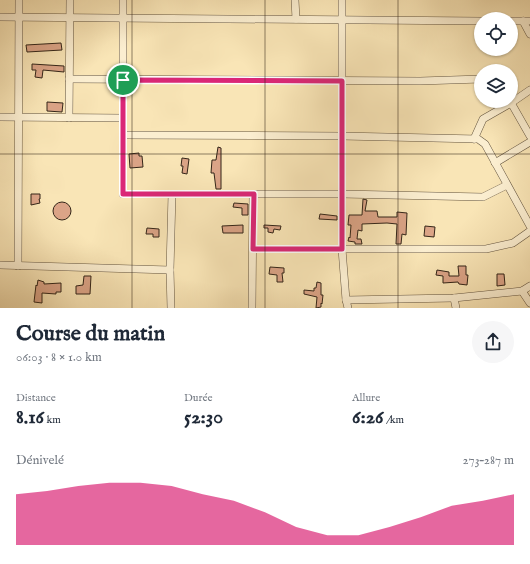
<!DOCTYPE html>
<html lang="fr">
<meta charset="utf-8">
<style>
body{margin:0;font-family:"IM FELL English",serif;background:#f6f6f7;color:#1f2937;height:100vh;display:flex;flex-direction:column;font-size:15px;white-space:nowrap}
*{box-sizing:border-box;margin:0}
p{font-size:13px;color:#747a83}
.icon{flex:none;width:22px;height:22px;fill:none;stroke:currentColor;stroke-width:2;stroke-linecap:round;stroke-linejoin:round}
.map{position:relative;height:308px;overflow:hidden}
.panel{display:flex;flex-direction:column;background:#fff;flex:1}
.panel>*{flex:none}
.fabs{position:absolute;left:474px;top:12px;display:grid;gap:8px}
.fabs a{display:grid;place-items:center;width:44px;height:44px;border-radius:50%;background:#fff;box-shadow:0 1px 3px #0004;font-size:20px}
.pin{position:absolute;display:grid;place-items:center;width:34px;height:34px;color:#fff;margin:-17px;border:2px solid #fff;border-radius:50%;box-shadow:0 1px 4px #0007}
.round{display:grid;place-items:center;flex:none;width:42px;height:42px;border-radius:21px;background:#f6f6f7}
.headline{display:flex;align-items:center;justify-content:space-between;height:68px;padding:0 16px}
h1{font-size:22px;font-weight:700;line-height:30px}
.figures{display:grid;grid-template-columns:repeat(3,1fr);gap:6px;height:68px;padding:4px 16px}
.figures div{display:grid;align-content:center}
.figures b{font-size:20px;font-weight:700}
.figures small{font-size:11px;font-weight:400}
.figures p{font-size:11px}
.chart{height:112px;padding:8px 16px}
.chart p{display:flex;justify-content:space-between}
.chart svg{width:100%;height:72px;margin-top:4px;fill:#db2777;opacity:.7}
.map>svg:first-child{display:block}
.building{fill:#dba487;stroke:#332518}
.lines{fill:none;stroke-linecap:round;stroke-linejoin:round}
.minor-casing{stroke:#645540;stroke-width:8}
.minor{stroke:#fbeed0;stroke-width:7}
.route-casing{stroke:#fff;stroke-width:8}
.route{stroke:#db2777;stroke-width:5}
.grid{fill:none;stroke:#332518;stroke-width:1;stroke-opacity:0.55}
</style>
<div class="map">
<svg width="530" height="308" viewBox="0 0 530 308">
<rect width="100%" height="100%" fill="#f9e5b6"/>
<filter id="stains"><feTurbulence type="fractalNoise" baseFrequency=".005" numOctaves="4"/><feColorMatrix values="0 0 0 0 .2 0 0 0 0 .09 0 0 0 0 .02 0 0 0 .5 -.17"/></filter>
<radialGradient id="worn" r=".72"><stop offset=".6" stop-color="#630" stop-opacity="0"/><stop offset="1" stop-color="#630" stop-opacity=".3"/></radialGradient>
<g class="building">
<polygon points="61,43 62,50 27,52 26,45"/>
<polygon points="32,64 64,66 64,72 43,70 42,78 35,77 36,70 32,70"/>
<polygon points="47,102 63,103 62,112 47,111"/>
<polygon points="218,147 221,148 221,189 216,189 214,173 211,173 212,160 216,160"/>
<polygon points="139,153 139,156 142,156 143,167 130,168 129,154"/>
<polygon points="182,158 189,159 187,174 182,173 183,166 181,166"/>
<polygon points="31,194 40,194 40,199 39,199 40,203 31,205"/>
<polygon points="363,199 367,200 365,211 377,211 378,217 397,217 397,212 407,213 406,235 402,234 401,244 396,244 397,224 387,223 362,224 362,231 358,230 357,239 361,239 362,244 355,244 355,242 348,241 349,237 350,238 351,225 348,225 349,215 362,215"/>
<circle cx="62" cy="211" r="9"/>
<polygon points="234,203 248,204 248,215 242,215 242,208 233,207"/>
<polygon points="320,214 337,216 337,220 319,219"/>
<polygon points="243,225 243,233 223,233 222,226"/>
<polygon points="264,225 281,226 280,230 274,229 273,233 268,232 268,228 264,228"/>
<polygon points="425,226 435,227 434,237 424,236"/>
<polygon points="147,228 159,229 159,237 153,237 153,234 146,234"/>
<polygon points="458,266 466,266 466,275 468,275 467,285 459,284 458,282 443,283 443,276 436,275 437,270 449,272 449,276 459,276"/>
<polygon points="270,267 284,268 284,273 282,273 283,282 277,282 277,275 269,274"/>
<polygon points="497,274 504,274 505,285 497,286"/>
<polygon points="84,276 91,276 90,294 76,294 76,286 83,285"/>
<polygon points="38,280 44,282 44,284 61,283 61,292 56,292 56,294 42,293 42,303 34,302 36,285 37,286"/>
<polygon points="317,282 321,283 321,295 323,295 322,304 321,303 321,307 316,308 317,297 304,294 304,290 314,291 314,288 316,288"/>
</g>
<g class="lines">
<defs>
<g id="minor">
<polyline points="123,0 123,194 342,194 483,197 507,185"/>
<polyline points="295,0 296,19"/>
<polyline points="342,0 342,249 346,300 348,308"/>
<polyline points="0,17 481,21"/>
<polyline points="511,21 530,21"/>
<polyline points="523,21 530,34"/>
<polyline points="69,79 420,81 481,79"/>
<polyline points="510,101 530,136"/>
<polyline points="0,117 123,118"/>
<polyline points="69,118 70,0"/>
<polyline points="123,135 342,136 478,139 485,144 530,226"/>
<polyline points="474,139 483,119 511,103 530,90"/>
<polyline points="495,163 530,142"/>
<polyline points="253,249 486,249 513,243 530,231"/>
<polyline points="0,265 170,270"/>
<polyline points="18,266 19,0"/>
<polyline points="522,291 530,303"/>
<polyline points="454,298 456,308"/>
<polyline points="346,300 454,298 522,291 530,286"/>
<polyline points="171,308 170,270 172,194"/>
<polyline points="252,308 253,194"/>
</g>
</defs>
<use href="#minor" class="minor-casing"/>
<use href="#minor" class="minor"/>
</g>
<g class="lines">
<defs>
<polygon id="route" points="123,80 342,81 342,249 253,249 254,194 123,194"/>
</defs>
<use href="#route" class="route-casing"/>
<use href="#route" class="route"/>
</g>
<path class="grid" d="M132 0V308M265 0V308M398 0V308M0 154H530"/>
<rect width="100%" height="100%" filter="url(#stains)"/>
<rect width="100%" height="100%" fill="url(#worn)"/>
</svg>
<div class="fabs">
<a><svg class="icon" aria-label="locate" viewBox="0 0 24 24"><circle cx="12" cy="12" r="6"/><path d="M12 2v4M12 18v4M2 12h4M18 12h4"/></svg></a>
<a><svg class="icon" aria-label="layers" viewBox="0 0 24 24"><path d="M12 4l9 5-9 5-9-5zM3 14l9 5 9-5"/></svg></a>
</div>
<div class="pin" style="left:123px;top:80px;background:#1e9e55"><svg class="icon" aria-label="arrive" viewBox="0 0 24 24"><path d="M6 21V4h12l-3 4 3 4H6"/></svg></div>
</div>
<section class="panel">
<div class="headline"><div><h1>Course du matin</h1><p>06:03 · 8 × 1.0 km</p></div><a class="round"><svg class="icon" aria-label="share" viewBox="0 0 24 24"><path d="M12 15V3M7 8l5-5 5 5M5 13v7h14v-7"/></svg></a></div>
<div class="figures">
<div><p>Distance</p><b>8.16<small> km</small></b></div>
<div><p>Durée</p><b>52:30</b></div>
<div><p>Allure</p><b>6:26<small> /km</small></b></div>
</div>
<div class="chart"><p><span>Dénivelé</span>273–287 m</p>
<svg viewBox="0 0 160 44" preserveAspectRatio="none"><path d="M0 44V13L10 11L20 8L30 6L40 6L50 8L60 13L70 17L80 24L90 33L100 38L110 38L120 33L130 27L140 20L150 17L160 13V44z"/></svg>
</div>
</section>
